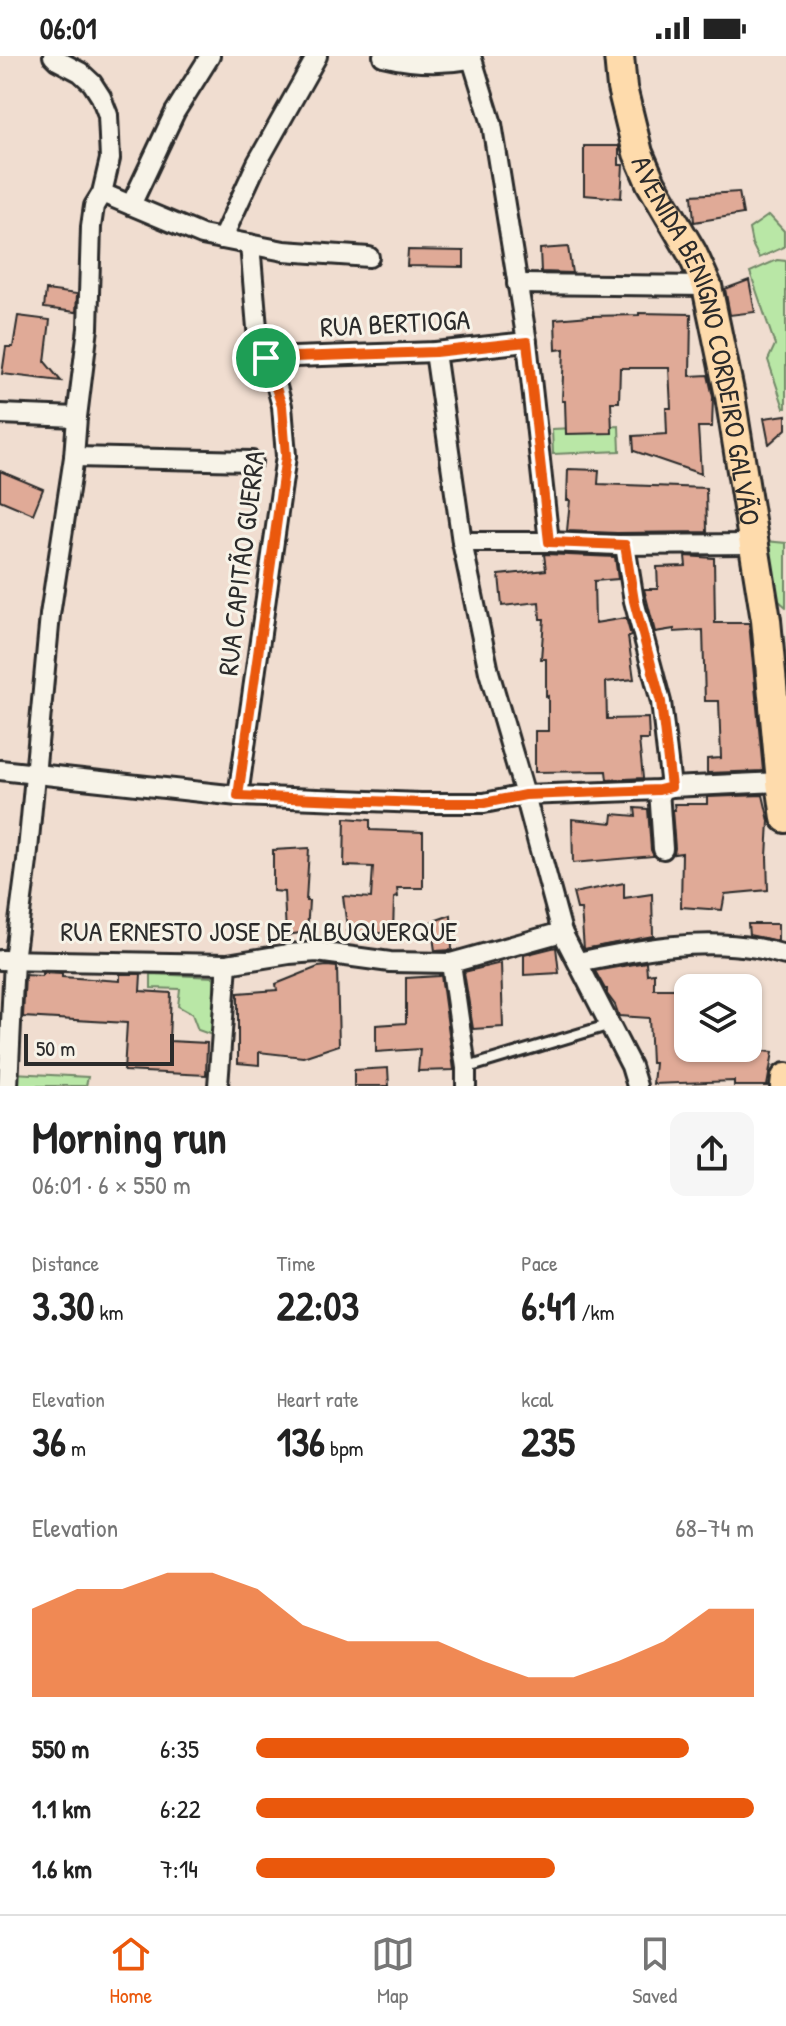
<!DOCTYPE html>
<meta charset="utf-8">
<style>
body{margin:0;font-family:"Patrick Hand",sans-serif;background:#f6f6f6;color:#222;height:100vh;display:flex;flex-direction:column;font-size:30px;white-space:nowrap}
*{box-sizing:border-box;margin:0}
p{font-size:26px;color:#767676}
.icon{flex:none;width:44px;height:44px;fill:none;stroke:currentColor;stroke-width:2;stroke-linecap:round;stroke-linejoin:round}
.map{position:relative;height:1030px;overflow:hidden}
.sheet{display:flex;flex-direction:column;background:#fff;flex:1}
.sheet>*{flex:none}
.tools{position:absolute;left:674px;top:918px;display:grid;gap:16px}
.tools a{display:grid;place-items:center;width:88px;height:88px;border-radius:16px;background:#fff;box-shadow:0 2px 6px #0004;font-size:40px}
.scale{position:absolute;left:24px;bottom:20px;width:150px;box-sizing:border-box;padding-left:8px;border:4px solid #2b2b2b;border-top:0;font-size:22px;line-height:28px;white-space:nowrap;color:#2b2b2b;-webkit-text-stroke:6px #f7f3e8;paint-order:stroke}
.pin{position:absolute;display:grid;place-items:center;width:68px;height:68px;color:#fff;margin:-34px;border:4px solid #fff;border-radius:50%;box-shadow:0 2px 8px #0007}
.round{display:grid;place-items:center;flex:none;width:84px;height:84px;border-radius:16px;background:#f6f6f6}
.overview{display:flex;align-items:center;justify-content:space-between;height:136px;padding:0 32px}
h1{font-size:44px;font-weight:800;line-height:60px}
.figures{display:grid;grid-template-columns:repeat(3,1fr);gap:12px;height:136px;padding:8px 32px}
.figures div{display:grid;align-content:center}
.figures b{font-size:40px;font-weight:800}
.figures small{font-size:22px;font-weight:400}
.figures p{font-size:22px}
.chart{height:224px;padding:16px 32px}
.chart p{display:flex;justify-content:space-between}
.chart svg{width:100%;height:144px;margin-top:8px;fill:#ea580c;opacity:.7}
ul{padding:0 32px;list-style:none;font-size:26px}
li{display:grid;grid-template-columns:128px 96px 1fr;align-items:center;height:60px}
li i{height:20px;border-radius:10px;background:#ea580c}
.status{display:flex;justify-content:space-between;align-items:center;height:56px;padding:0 40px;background:#fff;direction:ltr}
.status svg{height:22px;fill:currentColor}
.dock{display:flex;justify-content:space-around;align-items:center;height:112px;border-top:2px solid #e0e0e0;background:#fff;font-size:22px;color:#767676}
.dock a{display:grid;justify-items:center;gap:4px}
.dock .current{color:#ea580c}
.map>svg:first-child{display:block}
.green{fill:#b9e7a6;stroke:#728968;stroke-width:2}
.building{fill:#e0aa97;stroke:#2b2b2b;stroke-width:2}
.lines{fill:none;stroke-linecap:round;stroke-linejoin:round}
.service-casing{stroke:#2b2b2b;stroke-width:15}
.minor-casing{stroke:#2b2b2b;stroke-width:24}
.primary-casing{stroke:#2b2b2b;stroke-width:34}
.service{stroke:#f7f3e8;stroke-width:9}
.minor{stroke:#f7f3e8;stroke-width:18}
.primary{stroke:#fedbac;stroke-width:28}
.route-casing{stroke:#fff;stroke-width:16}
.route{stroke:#ea580c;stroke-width:10}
.labels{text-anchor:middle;stroke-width:6;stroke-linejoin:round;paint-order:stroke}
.street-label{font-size:28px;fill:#2b2b2b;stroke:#f7f3e8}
</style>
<div class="status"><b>06:01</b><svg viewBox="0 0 49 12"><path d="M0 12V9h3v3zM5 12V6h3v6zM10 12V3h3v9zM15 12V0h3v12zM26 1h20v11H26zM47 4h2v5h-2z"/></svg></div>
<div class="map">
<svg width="786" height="1030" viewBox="0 0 786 1030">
<rect width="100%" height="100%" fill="#f0ddd0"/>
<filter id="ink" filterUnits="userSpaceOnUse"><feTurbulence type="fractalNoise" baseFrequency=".0125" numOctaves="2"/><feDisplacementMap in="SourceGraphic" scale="16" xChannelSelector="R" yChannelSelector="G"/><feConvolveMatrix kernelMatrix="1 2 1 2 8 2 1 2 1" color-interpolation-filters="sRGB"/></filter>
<g filter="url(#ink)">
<g class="green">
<polygon points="769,159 784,175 784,191 759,202 752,188 749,173"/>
<polygon points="777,204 786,205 786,352 784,352 768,304 775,289 750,216"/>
<polygon points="619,370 620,395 553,398 552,373"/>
<polygon points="765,485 786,487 786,551 771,538"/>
<polygon points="151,918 214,921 215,980 198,974 192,958 178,950 180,933 151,932"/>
<polygon points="13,1017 88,1021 86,1030 13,1030"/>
</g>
<g class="building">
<polygon points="584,90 619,90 619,109 623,109 621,142 584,139"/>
<polygon points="739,136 743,158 694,166 692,139"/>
<polygon points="568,191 572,217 541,216 540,193"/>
<polygon points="408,194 464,195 464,211 407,210"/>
<polygon points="749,224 755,256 730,259 725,233"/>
<polygon points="46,234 77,238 76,256 44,252"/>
<polygon points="639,257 691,258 690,320 708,319 713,341 712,371 698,371 701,418 634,395 633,380 667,378 666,352 671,352 669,312 620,312 619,346 611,346 612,377 566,378 565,345 562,345 564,293 556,294 555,263 590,260 639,259"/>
<polygon points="18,260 50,264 45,306 61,325 2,318 6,291 13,291"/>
<polygon points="786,359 786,373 769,388 764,362"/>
<polygon points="568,413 599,414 598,428 706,432 707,476 617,477 567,475 570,444 567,444"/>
<polygon points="0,415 43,433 33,458 0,444"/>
<polygon points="544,498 615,501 618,523 594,525 595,567 626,562 631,580 628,581 634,623 606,626 607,663 648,662 649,684 639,684 643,722 607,724 606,715 535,716 535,675 548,675 548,640 546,641 546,603 541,603 544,563 540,563 539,546 502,550 499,519 546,514"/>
<polygon points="685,500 714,502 715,567 749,567 763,715 707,717 707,703 721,702 719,645 705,645 703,574 674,576 674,573 655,576 644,533 658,533 657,511 686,510"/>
<polygon points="763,739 769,765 767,801 768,834 725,838 722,854 681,851 682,797 674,798 675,792 672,754 675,754 674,748 707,748 707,741"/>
<polygon points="635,752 648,753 651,794 654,800 573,807 572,763 612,767 613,758 636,760"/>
<polygon points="345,762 370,764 370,774 423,776 423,832 397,832 398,841 394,842 393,877 373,877 348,880 343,840 371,842 373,811 344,810"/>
<polygon points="309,792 306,845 309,845 307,876 286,879 284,836 273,835 273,794"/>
<polygon points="624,827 624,842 652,838 653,880 584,893 581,853 577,853 573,837"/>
<polygon points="451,859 452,894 435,895 431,866"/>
<polygon points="748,868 778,868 778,885 749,879"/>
<polygon points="556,891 559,917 524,919 524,899"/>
<polygon points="646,906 647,918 654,917 654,933 675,933 682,968 687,968 687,992 699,992 703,1002 729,999 730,992 773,996 767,1030 734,1030 734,1025 653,1028 655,1007 651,1007 649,962 619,960 615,949 607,938 607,933 605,933 595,915"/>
<polygon points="501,907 503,971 473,973 464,916"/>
<polygon points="327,910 337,911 339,989 303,1001 259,996 259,1009 238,1007 238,937 277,934 276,928 318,911"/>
<polygon points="42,917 62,918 62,921 120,925 120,918 141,918 140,935 171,937 169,985 207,987 206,1019 124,1015 127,967 23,961 25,919 42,920"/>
<polygon points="439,919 441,919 454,1014 418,1015 420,993 376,996 376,969 406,967 406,922 439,920"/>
<polygon points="388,1012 389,1030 354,1030 354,1014"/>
</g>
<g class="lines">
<defs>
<polyline id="service" points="466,1012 609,969"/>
<g id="minor">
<path d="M383 0C411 7 443 8 471 3"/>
<polyline points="471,0 492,68 527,286 549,486"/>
<polyline points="102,137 202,179 284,195 369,201"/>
<polyline points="131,149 175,56 210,0"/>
<polyline points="222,183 257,107 317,0"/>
<polyline points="517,228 707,230"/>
<polyline points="435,296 462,486 489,616 525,739 562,876 631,1010 637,1030"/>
<polyline points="266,302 435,296 527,286"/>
<polyline points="0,358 77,361"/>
<polyline points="74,401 252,405"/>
<polyline points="462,486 549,486 617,489 753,488"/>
<polyline points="625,489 634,545 661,646 671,731"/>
<polyline points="0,714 238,740 421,747 484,747 525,739 659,734 671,731 781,726"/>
<polyline points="659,734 663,793"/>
<polyline points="238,740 286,400 282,350 276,327 258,284 250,188"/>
<polyline points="0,904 227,908 289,898 317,896 390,906 451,907 562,876"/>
<path d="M578 906C636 894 697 882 756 892 766 893 776 897 786 899"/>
<polyline points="451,907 466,1012 466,1030"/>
<polyline points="8,1030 14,904 27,805 50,559 74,401 77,361 88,272 91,171 94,150 102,137 110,103 108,59 101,41 92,27 80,16 57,4 53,0"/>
<polyline points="218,1030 227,908"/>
</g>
<g id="primary">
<path id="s1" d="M619 0 622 32 638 97 651 127 692 197 707 230 730 340 766 564 781 726 786 762"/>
<polyline points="785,1030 786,1022"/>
</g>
</defs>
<use href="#service" class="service-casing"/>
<use href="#minor" class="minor-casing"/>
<use href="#primary" class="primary-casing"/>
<use href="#service" class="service"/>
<use href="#minor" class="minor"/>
<use href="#primary" class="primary"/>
</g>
</g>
<g class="lines" filter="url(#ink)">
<defs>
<polygon id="route" points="527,286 549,486 625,489 634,545 661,646 671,731 659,734 525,739 484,747 421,747 238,740 286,400 282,350 266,302 435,296"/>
</defs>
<use href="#route" class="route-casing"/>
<use href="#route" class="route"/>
</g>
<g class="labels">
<g class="street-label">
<text transform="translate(395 267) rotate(-3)" y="10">RUA BERTIOGA</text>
<text dy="10" stroke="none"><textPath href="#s1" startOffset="298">AVENIDA BENIGNO CORDEIRO GALVÃO</textPath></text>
<text transform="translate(241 507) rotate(-83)" y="10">RUA CAPITÃO GUERRA</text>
<text x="259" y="885">RUA ERNESTO JOSE DE ALBUQUERQUE</text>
</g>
</g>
</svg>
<div class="tools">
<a><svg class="icon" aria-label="layers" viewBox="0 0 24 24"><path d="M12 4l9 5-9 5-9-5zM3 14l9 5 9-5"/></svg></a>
</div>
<div class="scale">50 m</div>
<div class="pin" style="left:266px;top:302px;background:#1e9e55"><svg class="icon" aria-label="arrive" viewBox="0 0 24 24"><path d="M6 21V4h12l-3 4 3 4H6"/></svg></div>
</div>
<section class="sheet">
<div class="overview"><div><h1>Morning run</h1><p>06:01 · 6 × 550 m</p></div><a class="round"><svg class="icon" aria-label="share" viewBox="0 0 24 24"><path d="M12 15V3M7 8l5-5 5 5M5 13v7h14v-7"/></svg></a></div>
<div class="figures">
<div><p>Distance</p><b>3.30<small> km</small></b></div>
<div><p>Time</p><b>22:03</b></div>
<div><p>Pace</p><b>6:41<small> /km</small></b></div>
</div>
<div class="figures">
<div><p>Elevation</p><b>36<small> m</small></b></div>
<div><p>Heart rate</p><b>136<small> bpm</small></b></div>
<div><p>kcal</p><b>235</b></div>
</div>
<div class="chart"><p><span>Elevation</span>68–74 m</p>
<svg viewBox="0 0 160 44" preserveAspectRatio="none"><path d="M0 44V17L10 11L20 11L30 6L40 6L50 11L60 22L70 27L80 27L90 27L100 33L110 38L120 38L130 33L140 27L150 17L160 17V44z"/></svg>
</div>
<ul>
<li><b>550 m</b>6:35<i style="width:87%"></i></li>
<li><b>1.1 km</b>6:22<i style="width:100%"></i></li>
<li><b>1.6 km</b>7:14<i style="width:60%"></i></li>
</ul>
</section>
<nav class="dock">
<a class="current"><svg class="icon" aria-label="home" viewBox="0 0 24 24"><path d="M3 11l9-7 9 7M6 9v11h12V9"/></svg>Home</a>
<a><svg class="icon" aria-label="map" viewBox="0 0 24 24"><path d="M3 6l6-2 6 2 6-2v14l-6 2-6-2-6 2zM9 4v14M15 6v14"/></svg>Map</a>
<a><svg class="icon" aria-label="saved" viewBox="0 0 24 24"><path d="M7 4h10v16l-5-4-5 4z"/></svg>Saved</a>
</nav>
